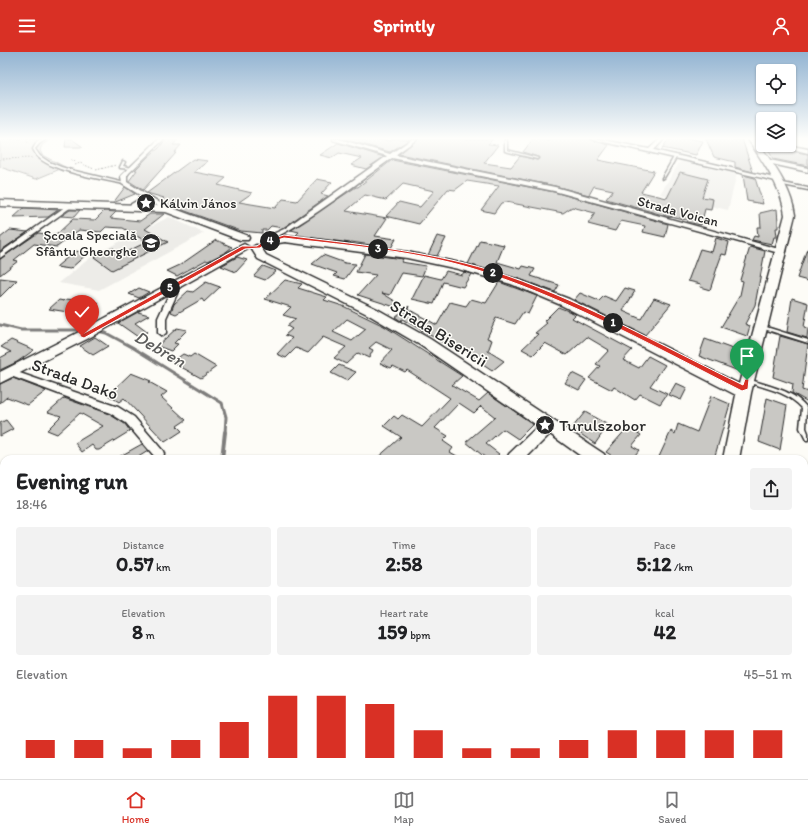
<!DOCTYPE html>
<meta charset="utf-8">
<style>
body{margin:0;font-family:Itim,sans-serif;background:#f2f2f2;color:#202124;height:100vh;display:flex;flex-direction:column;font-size:15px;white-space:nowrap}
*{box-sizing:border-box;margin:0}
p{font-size:13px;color:#757577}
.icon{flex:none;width:22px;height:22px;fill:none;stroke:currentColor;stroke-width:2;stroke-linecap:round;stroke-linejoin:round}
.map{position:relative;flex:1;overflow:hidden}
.sheet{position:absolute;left:0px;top:403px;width:808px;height:324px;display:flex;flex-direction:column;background:#fff;border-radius:12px 12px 0 0;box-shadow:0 1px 3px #0004}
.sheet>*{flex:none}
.buttons{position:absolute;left:756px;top:12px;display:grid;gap:8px}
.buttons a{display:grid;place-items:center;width:40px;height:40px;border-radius:4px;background:#fff;box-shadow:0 1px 3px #0004;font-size:20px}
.pin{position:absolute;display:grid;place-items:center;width:34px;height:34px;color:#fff;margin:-41px -17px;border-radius:50% 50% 50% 0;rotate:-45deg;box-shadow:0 0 4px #0007}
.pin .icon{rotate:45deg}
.km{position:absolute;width:20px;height:20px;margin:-10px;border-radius:50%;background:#222;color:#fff;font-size:11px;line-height:20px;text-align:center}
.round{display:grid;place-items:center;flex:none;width:42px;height:42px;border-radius:4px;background:#f2f2f2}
.overview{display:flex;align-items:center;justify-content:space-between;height:68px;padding:0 16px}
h1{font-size:22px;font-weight:700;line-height:30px}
.metrics{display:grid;grid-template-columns:repeat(3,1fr);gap:6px;height:68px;padding:4px 16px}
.metrics div{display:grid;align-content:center;border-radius:4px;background:#f2f2f2;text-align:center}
.metrics b{font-size:20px;font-weight:700}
.metrics small{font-size:11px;font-weight:400}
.metrics p{font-size:11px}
.chart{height:112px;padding:8px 16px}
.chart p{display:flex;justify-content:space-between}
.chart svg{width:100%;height:72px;margin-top:4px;stroke:#d93025;stroke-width:6}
header{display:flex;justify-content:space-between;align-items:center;height:52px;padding:0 16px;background:#d93025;color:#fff;font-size:18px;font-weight:700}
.tab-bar{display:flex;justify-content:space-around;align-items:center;height:56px;border-top:1px solid #e0e0e0;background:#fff;font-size:11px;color:#757577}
.tab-bar a{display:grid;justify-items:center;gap:2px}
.tab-bar .active{color:#d93025}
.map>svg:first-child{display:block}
.built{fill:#edece8}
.green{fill:#dfdeda;stroke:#858482}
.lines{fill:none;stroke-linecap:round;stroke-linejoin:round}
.stream-far2{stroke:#7e7d7b;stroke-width:3}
.stream-far1{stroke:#7e7d7b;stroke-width:4}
.stream{stroke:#7e7d7b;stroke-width:5}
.building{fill:#c9c8c4;stroke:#2b2b2b;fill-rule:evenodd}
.lane-casing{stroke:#2b2b2b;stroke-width:3}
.street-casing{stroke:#2b2b2b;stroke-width:3}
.secondary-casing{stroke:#2b2b2b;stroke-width:3}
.path-far1{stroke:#2b2b2b;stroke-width:1;stroke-dasharray:1.5 1.5;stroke-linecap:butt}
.path{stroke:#2b2b2b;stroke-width:3;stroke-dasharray:4.5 4.5;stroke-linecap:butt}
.lane{fill:#fdfcf7;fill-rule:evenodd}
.street{fill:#fdfcf7;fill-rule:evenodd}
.secondary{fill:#fdfcf7;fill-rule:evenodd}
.route{fill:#d93025;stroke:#fff}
.labels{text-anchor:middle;stroke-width:3;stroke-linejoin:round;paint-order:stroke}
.far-poi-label{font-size:14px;fill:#2b2b2b;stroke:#fdfcf7;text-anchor:start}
.far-street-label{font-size:14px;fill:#2b2b2b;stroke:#fdfcf7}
.street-label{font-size:17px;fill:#2b2b2b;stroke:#fdfcf7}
.poi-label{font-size:17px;fill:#2b2b2b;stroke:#fdfcf7;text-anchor:start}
.water-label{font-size:18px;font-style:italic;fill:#5b5b5a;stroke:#fdfcf7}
</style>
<header><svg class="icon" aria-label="menu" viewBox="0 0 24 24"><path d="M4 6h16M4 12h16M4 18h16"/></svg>Sprintly<svg class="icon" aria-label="person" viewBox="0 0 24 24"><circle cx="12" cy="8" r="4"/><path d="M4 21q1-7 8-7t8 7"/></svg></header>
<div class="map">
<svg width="808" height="727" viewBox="0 0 808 727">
<rect width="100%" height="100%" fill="#fdfcf7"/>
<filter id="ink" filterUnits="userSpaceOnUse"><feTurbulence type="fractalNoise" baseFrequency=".025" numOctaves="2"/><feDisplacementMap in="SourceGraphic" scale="8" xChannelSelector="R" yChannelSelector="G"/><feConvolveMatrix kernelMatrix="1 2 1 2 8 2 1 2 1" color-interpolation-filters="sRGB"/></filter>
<g filter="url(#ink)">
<g class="built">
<polygon points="681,108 737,121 728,158 660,142"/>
<polygon points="169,165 204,181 99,238 59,231 95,202"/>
</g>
<polygon class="green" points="0,87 52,87 42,93 40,98 42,103 65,115 36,127 0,115"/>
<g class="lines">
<g class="stream-far2">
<polyline points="0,273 21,278 86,278"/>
<polyline points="98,279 106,281 132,295 222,351 226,365 225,381"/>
</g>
<polyline class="stream-far1" points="222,407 225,380"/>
<polyline class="stream" points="174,723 174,727"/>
</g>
<g class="building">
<polygon points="66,87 72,87 83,95 65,95"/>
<polygon points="166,87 178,87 173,93 181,93 174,101 176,101 143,138 129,129 137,118 135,118 149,104 159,96"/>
<polygon points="344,87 378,87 390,89 393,87 410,87 390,100"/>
<polygon points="418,87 493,87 488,92 498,93 484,111 511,115 520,104 537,108 539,107 538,105 523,100 533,87 550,89 552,87 590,87 591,88 609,93 598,108 654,119 641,140 667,146 680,120 708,127 702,145 713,147 711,158 705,157 701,173 686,170 687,168 670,164 670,165 606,147 613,138 594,134 589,143 555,134 399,102"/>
<polygon points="669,87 691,87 703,89 696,103 662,96"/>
<polygon points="706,87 742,87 753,120 735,115 735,110 714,105"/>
<polygon points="338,91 384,105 366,117 351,113 362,106 339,101 332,106 320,103"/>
<polygon points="767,95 808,102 808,114 773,107"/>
<polygon points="193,107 208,109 194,120 226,126 218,133 252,141 239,150 275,156 283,147 297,149 317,127 332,130 321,142 328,144 283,176 271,174 267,178 262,178 262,181 241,179 166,152 160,149 164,146 147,141"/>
<polygon points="392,108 554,140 668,172 665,185 643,180 645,174 621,169 615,179 588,172 595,161 572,155 563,161 506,150 501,151 494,161 481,158 499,134 467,129 455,138 448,137 419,172 386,164 399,150 420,155 434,139 403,132 386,148 365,143 346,159 387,166 375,184 396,187 391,196 351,190 350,191 315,186 296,183 299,180 291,178 356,135 358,135"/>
<polygon points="743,123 755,126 763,152 747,149"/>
<polygon points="125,135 135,142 113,151"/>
<polygon points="24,156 58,158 48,165 13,166"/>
<polygon points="777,157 778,170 778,176 776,176 777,185 774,185 772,192 752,188 754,184 758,185 757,175 761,175 760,161"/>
<polygon points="70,158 80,158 74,165 61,164"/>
<polygon points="104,159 116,160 110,166 140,169 150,162 164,162 145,177 168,190 112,218 94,205 113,196 122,202 147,190 123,176 106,175 101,180 79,178 57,195 34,192 14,208 18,209 0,223 0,207 38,181 56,183 73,167 95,168"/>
<polygon points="10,178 28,180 0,199 0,186"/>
<polygon points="437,184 446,186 437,204 428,203"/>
<polygon points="716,186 729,190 726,203 722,202 718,213 710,238 700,235 701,232 688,229 700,197 712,200"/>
<polygon points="216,188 232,195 226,200 208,209 206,208 177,224 167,219 180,213"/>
<polygon points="480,188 504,193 497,210 521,217 523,214 535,217 531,224 559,233 555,240 519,227 468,212"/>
<polygon points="750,195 765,199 755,253 745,272 750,274 747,284 721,275 740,243 743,229 740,228"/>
<polygon points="807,197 808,197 808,229 797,226"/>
<polygon points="75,199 88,201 70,217 56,215"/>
<polygon points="365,202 403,207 401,210 426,214 422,224 402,221 390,243 382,241 403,254 401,257 358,243 376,223 356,220"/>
<polygon points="323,203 345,211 356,212 345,227 334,224 337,221 312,212"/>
<polygon points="237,205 247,208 236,220 221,214"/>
<polygon points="263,214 276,219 265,228 254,224"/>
<polygon points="446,219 462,223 464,220 471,222 463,235 443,230 434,252 412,247 424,223 441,227"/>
<polygon points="0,226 17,228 0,245"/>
<path d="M285 228 302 232 298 236 327 245 324 248 343 254 384 274 462 324 452 333 479 349 488 341 533 372 518 387 503 377 486 392 499 402 494 407H487L466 390 495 365 481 354 474 361 459 351 435 376 448 384 443 389 453 396 450 400 462 407H376L401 385 384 374 394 364 398 367 402 363 422 375 450 346 407 318 405 320 393 314 391 316 380 311 392 298 376 290 369 296 373 298 369 306 358 301 346 312 334 306 346 295 323 285 308 301 296 296 286 306 277 302 292 286 285 283 292 277 287 274 296 267 283 263 291 255 265 247ZM347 267 366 277 352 289 333 280Z"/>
<polygon points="206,230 220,235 204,250 202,247 176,262 171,260 174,252 188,239 193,240"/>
<polygon points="499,230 537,244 528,262 523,260 515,272 496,266 487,286 492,288 488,299 504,309 492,319 471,305 474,302 449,294 402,267 401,269 395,265 409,254 408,257 437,273 450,250 466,254 471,247 486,251"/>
<polygon points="139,236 149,240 139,246 129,242"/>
<polygon points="625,236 635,239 623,259 641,267 654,246 671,252 645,283 574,248 580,241 599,249 604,244 616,249"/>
<polygon points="792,246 808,251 804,275 808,276 807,286 787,280"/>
<polygon points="66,247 99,251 84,266 71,264 74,261 49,257 59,248 64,249"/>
<polygon points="558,255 576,262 572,266 632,298 623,308 639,316 648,304 665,313 650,334 667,342 660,352 640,342 635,348 614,335 612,338 589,326 600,314 596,312 609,298 587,285 567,303 545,291 533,303 522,297 538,282 535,281 547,271 544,269"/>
<polygon points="138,260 149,263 135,271 147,280 138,285 118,271"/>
<polygon points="177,276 187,278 174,291 178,292 171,299 157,294"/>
<polygon points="780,284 808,292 802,338 808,340 808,350 792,341 793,332 773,325"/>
<polygon points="95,285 108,294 93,303 80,294"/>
<polygon points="705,287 741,300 736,318 699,304"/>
<polygon points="11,288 34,298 17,310 0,318 0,306 11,300 1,295"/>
<polygon points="183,302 190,305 194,302 216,315 201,326 172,310"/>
<polygon points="339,313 356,320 347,329 331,321"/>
<polygon points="131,321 151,329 149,330 167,340 161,345 186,368 177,374 182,379 165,390 124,346 119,350 108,343"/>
<polygon points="572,321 586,328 579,338 565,331"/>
<polygon points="13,326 46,339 28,353 7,345 0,351 0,332"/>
<polygon points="676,331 687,336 681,348 669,343"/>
<polygon points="711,344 730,352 714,407 658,407 671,379 675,382 678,372 697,380"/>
<polygon points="64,346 109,362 125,372 130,379 99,398 96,398 92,393 82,400 75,391 103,374 80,361 57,382 47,378 61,364 48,360"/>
<polygon points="767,346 787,353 780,398 759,390"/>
<polygon points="585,360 608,373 595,392 572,376"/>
<polygon points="6,368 13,377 0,384 0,371"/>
<polygon points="628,375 641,383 632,394 639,398 632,407 617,407 606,400"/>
<polygon points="142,392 148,399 135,407 115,407"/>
</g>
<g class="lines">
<defs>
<g id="lane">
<path d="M44 87H46L39 92 35 97 40 104 49 110 61 115 75 119 125 131 124 132C102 127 53 120 38 105 36 103 34 99 33 97L37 90Z"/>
<polygon points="505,87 507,87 507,98 538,106 537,107 505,99"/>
<polygon points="675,103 677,104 664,126 662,127 662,126"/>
<polygon points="123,109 125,110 123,114 132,116 132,117 120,116 120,115"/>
<polygon points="778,130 808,136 808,138 778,132"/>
<polygon points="761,274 763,274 808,288 808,291 761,276"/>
<path d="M748 327C768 334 794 338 807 356L806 376 808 381V388H806L800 376 802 356C788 340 766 336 746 330V328Z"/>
</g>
<g id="street">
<polygon points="159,87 164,87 129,121 127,124 127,130 170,157 165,158 147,148 132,156 128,156 128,154 143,145 122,132 121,124"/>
<path d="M333 87H339L390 102 412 87H417L395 103 555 135 786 199 779 201 554 139 392 106C372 120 281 191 264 188V186L284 177 387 104 333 88Z"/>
<polygon points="591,87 599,87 649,97 660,87 664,87 654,98 779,127 776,129"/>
<polygon points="751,87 763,88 763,92 751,89"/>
<polygon points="776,93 787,93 808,97 808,101"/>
<polygon points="765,107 808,116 808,120 763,110 763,108"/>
<polygon points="69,152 74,153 0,206 0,201"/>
<polygon points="174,231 177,231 181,233 166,266 166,281 162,284 158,281 158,266"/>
<polygon points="11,318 118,355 134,365 163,399 164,402 163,405 159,406 155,405 126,371 110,361 8,323 6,321 8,319"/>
</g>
<g id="secondary">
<path d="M748 87H756C771 110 791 134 795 163L751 341 739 407H723L736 343 561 253 511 232 458 217 407 206 285 190 266 193 261 190 262 188 285 184 407 200 460 211 519 228 569 247 739 332 785 163C782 135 763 111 748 87Z"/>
<polygon points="0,148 167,154 248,184 249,186 248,188 240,188 166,160 0,154"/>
<polygon points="244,192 249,195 248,197 87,287 0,331 0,320 77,281"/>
<polygon points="256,193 260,194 266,203 377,257 430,287 604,402 606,407 585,407 550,382 525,407 507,407 509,402 538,374 420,293 369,263 258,207 251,196"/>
<polygon points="804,504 808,505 808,524 804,523"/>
<polygon points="4,618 4,642 0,644 0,620"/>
<polygon points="565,723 591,723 590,727 564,727"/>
</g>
</defs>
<use href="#lane" class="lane-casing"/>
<use href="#street" class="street-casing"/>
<use href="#secondary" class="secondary-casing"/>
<g class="path-far1">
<polyline points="26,87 29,93"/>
<polyline points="0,107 33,106"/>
<polyline points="71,108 77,109"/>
<polyline points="75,113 80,111 94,117"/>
<polyline points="96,118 116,113"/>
</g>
<polyline class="path" points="600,727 604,723"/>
<use href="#lane" class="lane"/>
<use href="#street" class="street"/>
<use href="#secondary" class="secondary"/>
</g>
</g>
<linearGradient id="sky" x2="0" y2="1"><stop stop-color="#93b4d2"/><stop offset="0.46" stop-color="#fefefb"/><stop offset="1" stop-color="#fefefb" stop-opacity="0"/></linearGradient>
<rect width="808" height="188" fill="url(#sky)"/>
<path class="route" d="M284 183C353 192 423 198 490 218 578 246 660 293 743 333L745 327H749L748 337 742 339C659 297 576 251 487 221 422 199 352 194 284 186L267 191 260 196 245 197 84 286 79 284 242 194H257L264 189Z"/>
<defs>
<symbol id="sight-disc" viewBox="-11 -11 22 22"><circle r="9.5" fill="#2b2b2b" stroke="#fdfcf7"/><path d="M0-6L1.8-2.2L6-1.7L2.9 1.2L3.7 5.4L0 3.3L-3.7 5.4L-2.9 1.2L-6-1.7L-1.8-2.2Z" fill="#fff"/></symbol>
<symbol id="school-disc" viewBox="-11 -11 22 22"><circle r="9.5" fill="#2b2b2b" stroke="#fdfcf7"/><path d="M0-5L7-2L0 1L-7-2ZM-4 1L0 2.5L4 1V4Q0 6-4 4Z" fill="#fff"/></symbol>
</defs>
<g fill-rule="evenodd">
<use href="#sight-disc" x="135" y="140" width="22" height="22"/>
<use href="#school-disc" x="140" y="180" width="22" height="22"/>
<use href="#sight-disc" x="534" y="362" width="22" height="22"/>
</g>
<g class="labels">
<g class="far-poi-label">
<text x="160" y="156">Kálvin János</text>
<text x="137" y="188" text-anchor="end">Școala Specială<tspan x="137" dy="16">Sfântu Gheorghe</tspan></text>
</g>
<g class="far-street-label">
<text transform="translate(678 159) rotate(15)" y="5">Strada Voican</text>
</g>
<g class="street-label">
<text transform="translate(439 281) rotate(32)" y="6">Strada Bisericii</text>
<text transform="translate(75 327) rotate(20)" y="6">Strada Dakó</text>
</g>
<g class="poi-label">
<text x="559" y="379">Turulszobor</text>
</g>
<g class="water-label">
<text transform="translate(160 297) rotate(30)" y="6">Debren</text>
</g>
</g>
</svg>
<div class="buttons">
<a><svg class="icon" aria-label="locate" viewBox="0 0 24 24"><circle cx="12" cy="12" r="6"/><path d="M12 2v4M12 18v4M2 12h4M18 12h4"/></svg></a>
<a><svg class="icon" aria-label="layers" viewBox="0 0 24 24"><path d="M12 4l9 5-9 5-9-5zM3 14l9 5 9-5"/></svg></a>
</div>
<div class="pin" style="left:747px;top:328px;background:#1e9e55"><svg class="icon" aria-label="arrive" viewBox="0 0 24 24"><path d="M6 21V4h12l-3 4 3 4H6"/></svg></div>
<div class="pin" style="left:82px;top:284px;background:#d93025"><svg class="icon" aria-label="check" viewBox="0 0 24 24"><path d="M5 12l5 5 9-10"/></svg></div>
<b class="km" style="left:613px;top:271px">1</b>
<b class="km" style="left:493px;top:221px">2</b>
<b class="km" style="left:378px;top:197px">3</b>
<b class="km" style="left:270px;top:189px">4</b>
<b class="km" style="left:170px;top:236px">5</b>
<section class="sheet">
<div class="overview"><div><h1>Evening run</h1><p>18:46</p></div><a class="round"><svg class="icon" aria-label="share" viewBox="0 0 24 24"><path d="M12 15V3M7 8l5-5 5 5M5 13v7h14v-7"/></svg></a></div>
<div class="metrics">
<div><p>Distance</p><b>0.57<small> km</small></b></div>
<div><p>Time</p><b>2:58</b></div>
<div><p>Pace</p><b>5:12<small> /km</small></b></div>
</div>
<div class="metrics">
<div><p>Elevation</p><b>8<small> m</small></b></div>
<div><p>Heart rate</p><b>159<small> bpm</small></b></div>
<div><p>kcal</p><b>42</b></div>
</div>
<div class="chart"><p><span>Elevation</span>45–51 m</p>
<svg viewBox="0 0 160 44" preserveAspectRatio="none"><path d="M5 44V33M15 44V33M25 44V38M35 44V33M45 44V22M55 44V6M65 44V6M75 44V11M85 44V27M95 44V38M105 44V38M115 44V33M125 44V27M135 44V27M145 44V27M155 44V27"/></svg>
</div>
</section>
</div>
<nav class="tab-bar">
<a class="active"><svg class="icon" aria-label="home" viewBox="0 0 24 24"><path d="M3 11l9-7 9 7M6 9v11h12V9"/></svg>Home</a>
<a><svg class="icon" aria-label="map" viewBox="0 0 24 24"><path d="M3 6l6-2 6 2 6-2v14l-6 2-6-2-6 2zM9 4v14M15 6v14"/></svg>Map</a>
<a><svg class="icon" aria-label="saved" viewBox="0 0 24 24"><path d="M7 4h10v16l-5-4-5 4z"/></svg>Saved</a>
</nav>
